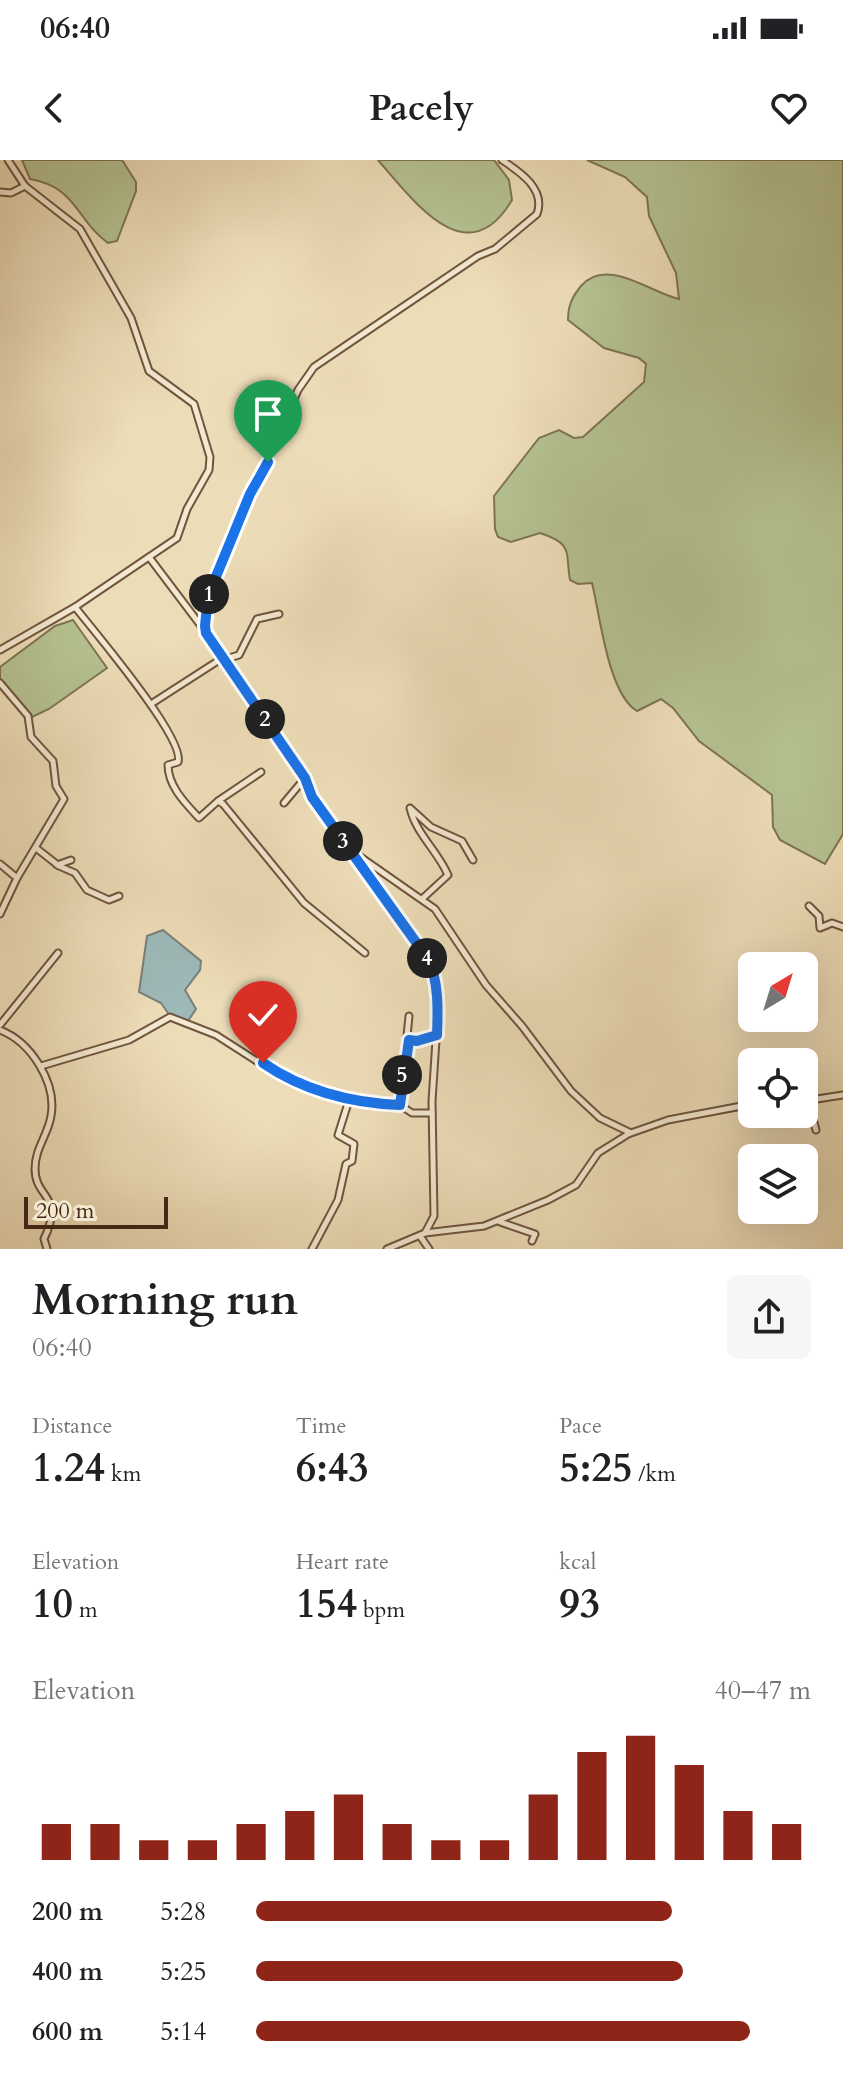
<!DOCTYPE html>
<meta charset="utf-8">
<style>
body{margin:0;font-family:Cardo,serif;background:#f6f6f6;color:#202124;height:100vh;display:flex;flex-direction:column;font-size:30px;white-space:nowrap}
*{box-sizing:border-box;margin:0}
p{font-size:26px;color:#757577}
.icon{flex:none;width:44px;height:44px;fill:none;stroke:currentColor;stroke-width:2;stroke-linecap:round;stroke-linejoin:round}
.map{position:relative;height:1089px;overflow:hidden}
.side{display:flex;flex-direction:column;background:#fff;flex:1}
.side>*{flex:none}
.needle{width:52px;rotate:38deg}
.fabs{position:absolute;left:738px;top:792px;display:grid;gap:16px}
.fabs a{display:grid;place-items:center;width:80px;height:80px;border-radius:12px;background:#fff;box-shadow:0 8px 32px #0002;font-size:40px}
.scale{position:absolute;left:24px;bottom:20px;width:144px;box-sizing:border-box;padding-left:8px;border:4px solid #452816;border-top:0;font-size:22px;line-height:28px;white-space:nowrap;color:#452816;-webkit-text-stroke:6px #f3e8d0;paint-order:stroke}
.pin{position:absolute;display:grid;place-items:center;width:68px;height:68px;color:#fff;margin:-82px -34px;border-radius:50% 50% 50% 0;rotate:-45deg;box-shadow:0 0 8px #0007}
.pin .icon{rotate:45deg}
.km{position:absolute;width:40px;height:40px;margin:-20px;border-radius:50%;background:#222;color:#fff;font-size:22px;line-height:40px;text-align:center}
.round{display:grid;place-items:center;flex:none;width:84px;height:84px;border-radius:12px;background:#f6f6f6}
.summary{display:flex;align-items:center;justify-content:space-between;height:136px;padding:0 32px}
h1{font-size:44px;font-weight:700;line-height:60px}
.figures{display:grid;grid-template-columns:repeat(3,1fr);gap:12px;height:136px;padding:8px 32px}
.figures div{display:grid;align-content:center}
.figures b{font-size:40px;font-weight:700}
.figures small{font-size:22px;font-weight:400}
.figures p{font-size:22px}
.chart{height:224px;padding:16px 32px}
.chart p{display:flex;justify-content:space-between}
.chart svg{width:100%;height:144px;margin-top:8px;stroke:#8f2418;stroke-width:6}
ul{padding:0 32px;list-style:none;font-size:26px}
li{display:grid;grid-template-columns:128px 96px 1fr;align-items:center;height:60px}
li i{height:20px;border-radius:10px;background:#8f2418}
.status{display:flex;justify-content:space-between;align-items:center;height:56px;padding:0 40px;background:#fff;direction:ltr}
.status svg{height:22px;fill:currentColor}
header{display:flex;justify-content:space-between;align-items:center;height:104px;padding:0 32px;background:#fff;font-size:36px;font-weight:700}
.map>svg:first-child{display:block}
.green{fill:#b5c190;stroke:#7d7453;stroke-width:2}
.water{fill:#9db9b9;stroke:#7a7f78;stroke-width:2}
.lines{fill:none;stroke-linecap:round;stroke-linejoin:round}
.minor-casing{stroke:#6f553e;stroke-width:9}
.minor{stroke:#f3e8d0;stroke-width:5}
.route-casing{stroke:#fff;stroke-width:16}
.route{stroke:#1a73e8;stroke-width:10}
</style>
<div class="status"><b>06:40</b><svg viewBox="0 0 49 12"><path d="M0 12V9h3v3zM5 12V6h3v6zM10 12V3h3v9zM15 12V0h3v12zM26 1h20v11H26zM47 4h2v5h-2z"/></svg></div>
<header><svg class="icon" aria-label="back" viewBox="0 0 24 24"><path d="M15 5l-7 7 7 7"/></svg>Pacely<svg class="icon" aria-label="heart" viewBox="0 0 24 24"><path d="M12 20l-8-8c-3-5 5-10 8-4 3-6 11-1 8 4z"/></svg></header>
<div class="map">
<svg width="843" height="1089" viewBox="0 0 843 1089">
<rect width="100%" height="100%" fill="#ecdcb7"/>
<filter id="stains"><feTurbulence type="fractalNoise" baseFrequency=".0025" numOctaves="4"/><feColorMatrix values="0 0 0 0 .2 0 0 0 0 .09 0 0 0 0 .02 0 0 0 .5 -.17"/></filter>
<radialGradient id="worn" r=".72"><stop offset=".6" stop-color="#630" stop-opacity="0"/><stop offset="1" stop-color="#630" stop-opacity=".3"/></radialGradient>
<g class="green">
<path d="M22 0H122L136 22V31L117 81 108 83C76 60 77 27 30 19Z"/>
<path d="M378 0H494L509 20 512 40C467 116 414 41 378 0Z"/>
<path d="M587 0H843V674L825 704 780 680 773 667 772 635 699 581 673 548 661 539 637 551C608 534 600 455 592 423L578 424 570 420C565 392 574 384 540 373L511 382 498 377 495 369 494 336 539 278 559 270 574 278 583 277 644 222 646 204 639 198 604 188 568 160C568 146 572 137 581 126 606 96 651 133 679 139L676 113 649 56 647 37 625 17Z"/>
<polygon points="73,460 107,508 49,549 32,557 0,518 0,507 55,466"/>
</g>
<polygon class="water" points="163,770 201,801 200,810 185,830 196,849 188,861 170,856 161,843 139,832 147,776"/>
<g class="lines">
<defs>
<g id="minor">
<polyline points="0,32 11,33 25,26"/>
<polyline points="149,397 226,499 349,689 435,749 486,825 522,866 571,931 600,958 631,973 668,960 752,944"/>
<path d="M75 447C93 470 186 579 178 602L168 605C168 626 185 643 199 658L218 641 223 644 304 743 365 793"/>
<path d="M206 472 208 436 298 230 314 207 478 96 495 89 537 54C546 29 520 12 502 0"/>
<polyline points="0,490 75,447 177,378 187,349 209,310 210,297 194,244 149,211 131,158 80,69 25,26 8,0"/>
<polyline points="226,499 239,495 257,459 279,454"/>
<polyline points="0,523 28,556 31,577 53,601 56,626 64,639 17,718 0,754"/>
<polyline points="151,544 224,497"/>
<polyline points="218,641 261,612"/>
<polyline points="284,643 305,618"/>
<polyline points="36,688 59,706 75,713 87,730 109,740 119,736"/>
<polyline points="351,693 432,809 437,865 432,941 434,1056 425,1073 387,1089"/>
<polyline points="0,704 17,718"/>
<polyline points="57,705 71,700"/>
<path d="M422 739 448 715C437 690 416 674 410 648L431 667 462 681 473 700"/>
<polyline points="809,746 819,756 820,768 832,763 843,767"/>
<polyline points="0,865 58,793"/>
<path d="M0 870C31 882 57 923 51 956 48 975 35 988 35 1009 35 1039 65 1034 44 1079L47 1089"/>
<polyline points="409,880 437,875"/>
<polyline points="41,906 129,880 170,857 216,875 291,923 349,940 400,945 412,953 432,953"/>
<polyline points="804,941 843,935"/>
<polyline points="808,941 816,970"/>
<polyline points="400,945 409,856"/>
<polyline points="500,1062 535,1074 532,1081"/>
<polyline points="425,1073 484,1066 548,1040 576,1025 598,993 630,973"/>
<polyline points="420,1076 429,1089"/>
<polyline points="312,1089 338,1040 346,1004 352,1001 354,984 338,975 349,940"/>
</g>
</defs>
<use href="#minor" class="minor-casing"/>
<use href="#minor" class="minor"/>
</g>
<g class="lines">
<defs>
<path id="route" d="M263 903C304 931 351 943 400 945L409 880 417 881 437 875C438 851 439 821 428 799L312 637 305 618 206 473 205 466 208 436 250 334 268 302"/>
</defs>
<use href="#route" class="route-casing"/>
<use href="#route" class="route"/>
</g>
<rect width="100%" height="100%" filter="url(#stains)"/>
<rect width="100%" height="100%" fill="url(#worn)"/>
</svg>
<div class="fabs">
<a><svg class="needle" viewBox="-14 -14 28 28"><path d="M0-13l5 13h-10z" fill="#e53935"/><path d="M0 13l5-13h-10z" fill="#757577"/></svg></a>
<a><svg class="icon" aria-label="locate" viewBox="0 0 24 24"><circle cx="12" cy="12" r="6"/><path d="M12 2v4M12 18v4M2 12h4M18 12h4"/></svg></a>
<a><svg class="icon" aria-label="layers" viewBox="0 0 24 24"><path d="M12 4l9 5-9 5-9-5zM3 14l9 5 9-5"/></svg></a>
</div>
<div class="scale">200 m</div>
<div class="pin" style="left:268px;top:302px;background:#1e9e55"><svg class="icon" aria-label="arrive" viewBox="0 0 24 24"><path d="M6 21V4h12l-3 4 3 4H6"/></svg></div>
<div class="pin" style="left:263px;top:903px;background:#d93025"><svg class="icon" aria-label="check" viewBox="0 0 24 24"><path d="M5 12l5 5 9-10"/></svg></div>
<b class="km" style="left:209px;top:434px">1</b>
<b class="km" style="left:265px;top:559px">2</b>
<b class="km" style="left:343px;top:681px">3</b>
<b class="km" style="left:427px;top:798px">4</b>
<b class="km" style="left:402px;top:915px">5</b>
</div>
<section class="side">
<div class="summary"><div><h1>Morning run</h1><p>06:40</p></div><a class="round"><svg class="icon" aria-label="share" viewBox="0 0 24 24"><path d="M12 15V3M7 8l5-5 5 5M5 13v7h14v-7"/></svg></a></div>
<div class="figures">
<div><p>Distance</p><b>1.24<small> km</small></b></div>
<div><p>Time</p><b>6:43</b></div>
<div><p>Pace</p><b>5:25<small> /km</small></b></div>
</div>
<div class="figures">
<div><p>Elevation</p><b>10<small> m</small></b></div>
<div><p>Heart rate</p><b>154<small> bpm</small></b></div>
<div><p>kcal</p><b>93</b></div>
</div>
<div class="chart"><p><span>Elevation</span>40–47 m</p>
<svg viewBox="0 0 160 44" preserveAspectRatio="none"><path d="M5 44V33M15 44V33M25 44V38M35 44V38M45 44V33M55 44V29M65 44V24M75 44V33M85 44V38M95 44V38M105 44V24M115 44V11M125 44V6M135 44V15M145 44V29M155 44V33"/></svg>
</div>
<ul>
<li><b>200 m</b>5:28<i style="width:75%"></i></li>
<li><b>400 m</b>5:25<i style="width:77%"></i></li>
<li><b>600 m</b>5:14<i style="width:89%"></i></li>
</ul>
</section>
